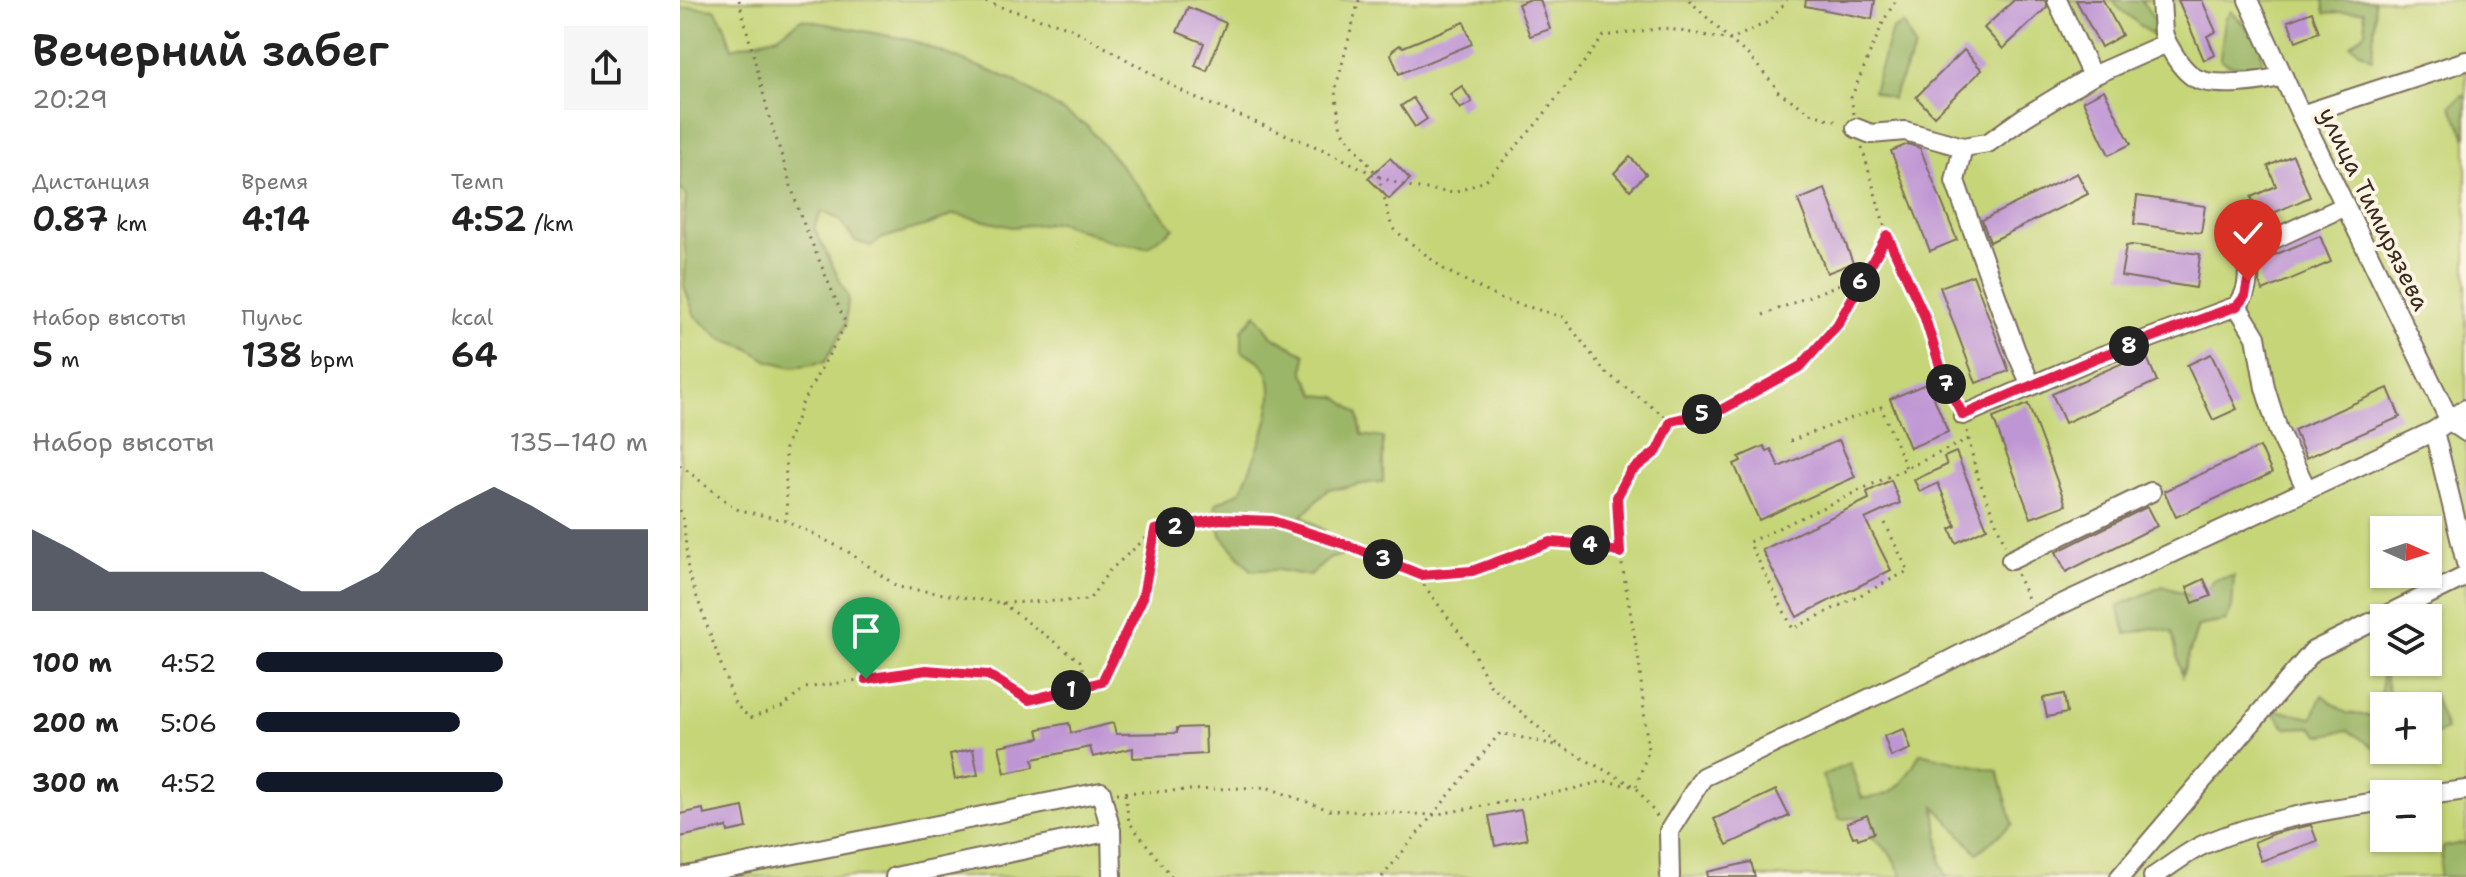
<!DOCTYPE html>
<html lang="ru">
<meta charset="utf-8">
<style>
body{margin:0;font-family:"Shantell Sans",sans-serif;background:#f6f6f6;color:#222;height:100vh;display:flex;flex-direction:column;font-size:30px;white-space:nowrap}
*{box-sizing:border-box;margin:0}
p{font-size:26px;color:#767676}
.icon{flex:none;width:44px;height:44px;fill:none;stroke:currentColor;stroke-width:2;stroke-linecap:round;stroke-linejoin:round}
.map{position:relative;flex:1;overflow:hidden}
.sheet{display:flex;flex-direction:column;background:#fff;width:680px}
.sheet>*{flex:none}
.needle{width:52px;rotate:93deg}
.tools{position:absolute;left:1690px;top:516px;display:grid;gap:16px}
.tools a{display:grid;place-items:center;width:72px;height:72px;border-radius:0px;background:#fff;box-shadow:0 2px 6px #0004;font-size:40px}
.pin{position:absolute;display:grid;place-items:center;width:68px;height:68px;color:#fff;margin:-82px -34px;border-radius:50% 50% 50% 0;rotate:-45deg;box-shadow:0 0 8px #0007}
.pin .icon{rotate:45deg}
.km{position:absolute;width:40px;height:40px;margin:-20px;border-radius:50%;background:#222;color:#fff;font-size:22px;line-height:40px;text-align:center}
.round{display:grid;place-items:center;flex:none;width:84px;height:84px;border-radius:0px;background:#f6f6f6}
.overview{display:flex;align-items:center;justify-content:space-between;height:136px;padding:0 32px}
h1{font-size:44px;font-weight:600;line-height:60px}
.stats{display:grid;grid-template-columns:repeat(3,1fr);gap:12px;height:136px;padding:8px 32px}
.stats div{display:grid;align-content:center}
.stats b{font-size:34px;font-weight:600}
.stats small{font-size:22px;font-weight:400}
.stats p{font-size:22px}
.chart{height:224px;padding:16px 32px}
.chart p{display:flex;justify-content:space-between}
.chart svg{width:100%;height:144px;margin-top:8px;fill:#111827;opacity:.7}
ul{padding:0 32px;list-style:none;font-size:26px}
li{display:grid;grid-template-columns:128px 96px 1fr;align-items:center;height:60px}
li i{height:20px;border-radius:10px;background:#111827}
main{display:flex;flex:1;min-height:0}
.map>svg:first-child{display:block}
.green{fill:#c5d577;stroke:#80804a;stroke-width:2;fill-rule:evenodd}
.forest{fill:#9cb668;stroke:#6c7043;stroke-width:2}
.building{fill:#bf96d4}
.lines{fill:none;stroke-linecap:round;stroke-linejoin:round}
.minor-casing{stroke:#7b6d5c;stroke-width:22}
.path{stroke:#7b6d5c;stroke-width:3;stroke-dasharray:2 6;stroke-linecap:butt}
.minor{stroke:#fff;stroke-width:18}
.route-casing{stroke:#fff;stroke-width:16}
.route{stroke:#e11d48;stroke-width:10}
.labels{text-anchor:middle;stroke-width:8;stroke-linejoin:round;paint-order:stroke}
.street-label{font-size:24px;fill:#3b2a1e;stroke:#fcf5e5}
</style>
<main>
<section class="sheet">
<div class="overview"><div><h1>Вечерний забег</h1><p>20:29</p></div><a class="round"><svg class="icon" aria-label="share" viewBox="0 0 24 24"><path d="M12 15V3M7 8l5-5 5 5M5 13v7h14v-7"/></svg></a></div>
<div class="stats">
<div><p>Дистанция</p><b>0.87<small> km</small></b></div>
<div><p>Время</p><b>4:14</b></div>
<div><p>Темп</p><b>4:52<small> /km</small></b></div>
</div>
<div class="stats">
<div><p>Набор высоты</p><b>5<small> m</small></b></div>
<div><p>Пульс</p><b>138<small> bpm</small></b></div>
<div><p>kcal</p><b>64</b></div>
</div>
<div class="chart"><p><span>Набор высоты</span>135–140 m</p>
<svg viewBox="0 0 160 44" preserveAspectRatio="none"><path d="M0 44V19L10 25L20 32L30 32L40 32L50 32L60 32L70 38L80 38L90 32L100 19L110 12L120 6L130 12L140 19L150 19L160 19V44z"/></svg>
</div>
<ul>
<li><b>100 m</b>4:52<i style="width:63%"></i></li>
<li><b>200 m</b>5:06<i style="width:52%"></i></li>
<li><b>300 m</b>4:52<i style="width:63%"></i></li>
</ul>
</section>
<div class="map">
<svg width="1786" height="877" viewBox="0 0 1786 877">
<rect width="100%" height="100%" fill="#fcf5e5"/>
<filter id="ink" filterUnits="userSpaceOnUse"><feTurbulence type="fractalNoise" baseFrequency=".0125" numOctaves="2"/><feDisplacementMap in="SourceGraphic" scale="16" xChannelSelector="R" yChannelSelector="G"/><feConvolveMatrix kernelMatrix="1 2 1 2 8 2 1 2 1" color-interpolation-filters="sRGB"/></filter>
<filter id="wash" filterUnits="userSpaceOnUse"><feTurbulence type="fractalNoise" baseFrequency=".006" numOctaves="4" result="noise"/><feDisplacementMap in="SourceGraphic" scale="32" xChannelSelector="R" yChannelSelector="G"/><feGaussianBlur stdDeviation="1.8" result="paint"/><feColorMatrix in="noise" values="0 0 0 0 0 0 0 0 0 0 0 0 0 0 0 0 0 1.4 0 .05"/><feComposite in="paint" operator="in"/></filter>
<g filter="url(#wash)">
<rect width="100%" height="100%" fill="#f1ead0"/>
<path class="green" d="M0 0H1786V877H0ZM1704 530H1748V574H1704ZM1704 618H1748V662H1704ZM1704 706H1748V750H1704ZM1704 794H1748V838H1704Z"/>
<g class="forest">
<polygon points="1433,0 1461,0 1476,22 1472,35 1438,7"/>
<polygon points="1643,0 1694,0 1695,14 1692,59 1671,45 1686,31 1684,11 1645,13"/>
<polygon points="10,7 35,9 44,24 52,48 98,36 121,19 230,40 333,80 407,126 494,228 467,247 433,242 379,222 332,227 274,214 251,224 203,238 191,246 175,241 160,220 142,211 134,228 168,297 166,324 145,362 113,367 89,361 66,347 42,339 15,316 4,286 6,259 3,228 6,197 0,186 0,9"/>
<path d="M1551 11 1581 43 1582 62C1568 68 1550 69 1540 58L1545 20Z"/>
<polygon points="1224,24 1235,48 1212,99 1193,91 1212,30"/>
<polygon points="1782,95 1786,96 1786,138 1771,106"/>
<path d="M576 314 592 336 625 354 624 373 636 395 657 397 678 413 682 435 703 438V482C683 481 667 490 648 489L622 516 667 545 665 554 649 559 629 576 598 570H571L541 535 535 504 561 491C573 460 610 386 579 361 574 357 567 354 562 352V330Z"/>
<polygon points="1554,576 1552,608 1546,621 1518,626 1502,676 1492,632 1473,628 1446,634 1438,606 1483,586 1520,599 1534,580"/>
<polygon points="1702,663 1711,703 1753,693 1766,730 1748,738 1748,706 1704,706 1704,750 1723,750 1708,757 1668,730 1640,736 1632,727 1606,728 1591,709 1632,718 1642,695 1666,713 1701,717"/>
<path d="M1240 753 1318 771 1333 824 1297 853 1255 806 1261 864 1267 877H1223L1210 853 1191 836 1184 817 1160 819 1142 776 1170 763 1182 798C1218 798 1224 781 1240 753Z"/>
<polygon points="1786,842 1786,877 1759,877 1763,847"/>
</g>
<g id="blocks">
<g class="building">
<polygon points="848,0 860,0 870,29 850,36 838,4"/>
<polygon points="1126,0 1195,0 1192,19 1125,6"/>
<polygon points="1334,0 1365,0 1367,7 1323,49 1304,28"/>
<polygon points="1396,0 1423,0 1442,35 1421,47"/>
<polygon points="1498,0 1522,0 1536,32 1527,36 1535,55 1524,60"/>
<polygon points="508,7 546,23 527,71 515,66 524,43 497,32"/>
<polygon points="1632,12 1639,32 1616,41 1608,21"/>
<polygon points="784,22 792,44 719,74 711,54 713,50 720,45 723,47"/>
<polygon points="1284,50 1302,70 1254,116 1236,97"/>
<polygon points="782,86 792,102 780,109 770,94"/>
<polygon points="1424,90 1451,144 1429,155 1403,101"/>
<polygon points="733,98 747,119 735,127 721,106"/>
<polygon points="1228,144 1240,148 1277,240 1250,251 1211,151"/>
<polygon points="1613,155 1630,197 1580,219 1571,197 1596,186 1588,166"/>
<polygon points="950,157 966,174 950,190 934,173"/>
<polygon points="710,158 730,179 709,199 688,178"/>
<polygon points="1397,173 1408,194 1310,242 1302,220"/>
<polygon points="1145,189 1173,263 1147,273 1118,200"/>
<polygon points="1457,196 1525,206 1521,233 1454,224"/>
<polygon points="1640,236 1651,262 1583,291 1579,282 1580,261"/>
<polygon points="1451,245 1520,254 1516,288 1441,276 1446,246"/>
<polygon points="1293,275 1329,371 1296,383 1260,287"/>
<polygon points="1465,353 1477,381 1385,423 1372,394"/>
<polygon points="1531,354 1557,409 1533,420 1507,365"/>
<polygon points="1248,383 1268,432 1230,448 1210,399"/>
<polygon points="1708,388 1720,417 1626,458 1614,430"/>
<polygon points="1348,404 1386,505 1351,518 1313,418"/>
<polygon points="1159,440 1175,477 1079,520 1054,464 1061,461 1059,457 1084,446 1087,451 1091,449 1099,467"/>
<polygon points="1580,447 1592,473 1496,517 1484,491"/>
<polygon points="1276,452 1307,528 1276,543 1270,529 1276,526 1258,483 1240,492 1234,480 1267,465 1264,457"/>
<polygon points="1211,480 1220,503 1185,519 1211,570 1117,617 1082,550 1189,499 1187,492"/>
<polygon points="1467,507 1477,526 1386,572 1376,552"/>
<polygon points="1524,579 1531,596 1513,603 1507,587"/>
<polygon points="1384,694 1387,713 1367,717 1363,698"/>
<polygon points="389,723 391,733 433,723 436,734 497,733 497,728 525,727 526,754 453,758 453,748 413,757 410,747 353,759 354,767 325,773 319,746 360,738 358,729"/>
<polygon points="1224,729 1231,749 1211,757 1204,736"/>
<polygon points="293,749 298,775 275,779 270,754"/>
<polygon points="1096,790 1109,816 1047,845 1034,819"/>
<polygon points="63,807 67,828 48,832 47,827 0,837 0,814 23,809 24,815"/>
<polygon points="841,810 847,839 815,846 809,816"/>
<polygon points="1187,815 1194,833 1178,839 1177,836 1173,837 1167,823"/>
<polygon points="1631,825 1637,841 1581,861 1574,842 1596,833"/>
<polygon points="1071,862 1075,877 1028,877 1027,872"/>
</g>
</g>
</g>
<g filter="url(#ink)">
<use href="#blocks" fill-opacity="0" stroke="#7b6d5c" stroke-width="2"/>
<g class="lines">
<defs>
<g id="minor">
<polyline points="1377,0 1412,76"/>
<polyline points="1568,0 1621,115 1770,421 1786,432"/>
<path d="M1487 43C1494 55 1502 70 1515 78 1533 88 1583 82 1603 76"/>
<polyline points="1621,115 1786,61"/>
<polyline points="1176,128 1191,134 1225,131 1283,147 1308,143 1346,116 1412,76 1487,43 1483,33 1481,0"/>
<polyline points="1283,147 1275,181 1336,351 1351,385"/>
<polyline points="1557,306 1576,337 1585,388 1598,430 1627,490"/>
<path d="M1283 415 1416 358 1557 306C1573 286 1565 272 1570 250L1665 206"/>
<polyline points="1754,431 1786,563"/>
<polyline points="1331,560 1471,492"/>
<polyline points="1748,795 1786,790"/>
<polyline points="1,877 421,792 431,831 432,877"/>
<polyline points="215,877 431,831"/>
<polyline points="990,877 989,831 1023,777 1256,667 1356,616 1754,431 1786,409"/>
<polyline points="1440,877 1633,651 1786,576"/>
<path d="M1473 877C1490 866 1507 852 1525 844 1581 820 1644 810 1704 801"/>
</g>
</defs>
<use href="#minor" class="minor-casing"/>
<g class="path">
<polyline points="59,0 88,112 120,215 166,324 123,401 105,448 107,520"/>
<polyline points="298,0 391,28 513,97 649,152 699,177 726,186 774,193 805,181 858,122 924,36 984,28 1050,40 1068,55 1097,88 1097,91 1133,114 1161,123"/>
<polyline points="679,0 655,91 661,130 699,177 712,228 765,270 821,299 883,317 925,372 991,421 1043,409 1121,366 1158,324 1207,235"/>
<polyline points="1009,0 1050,40 1090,21 1107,0"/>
<polyline points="1174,114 1171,98 1204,20 1216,0"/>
<polyline points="1182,147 1207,235 1244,315 1265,382 1276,401"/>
<polyline points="1083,315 1185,274"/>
<polyline points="1287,431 1296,472 1325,545"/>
<polyline points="1110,441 1201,407 1226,468"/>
<polyline points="0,465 56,509 107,521 167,551 218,587 322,603 409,600 429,571 475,530 540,519 592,521 667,545 741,575 738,577 792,650 810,685 880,746"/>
<polyline points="0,510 4,523 8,572 55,704 70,718 104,706 125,688 246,670 308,675 349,700 422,682 463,597 475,531"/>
<polyline points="1205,523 1228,571 1113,629 1069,542 1289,439"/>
<polyline points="1337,574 1350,603"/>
<polyline points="742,575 792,571 871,542 910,545 940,553"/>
<polyline points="322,603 400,661 407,685"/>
<polyline points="437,793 586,787 649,810 753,815 884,791 924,781 956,787 968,751 959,662 940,553 937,497 950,472 977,451 991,421"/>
<polyline points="445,794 449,822 492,877"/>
<polyline points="702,877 820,733 880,746 956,787 979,819"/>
</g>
<use href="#minor" class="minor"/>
</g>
</g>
<g class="lines" filter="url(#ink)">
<defs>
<polyline id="route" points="186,679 246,670 308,675 349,700 422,682 463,597 475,530 540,519 592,521 667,545 741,575 792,571 871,542 910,545 940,553 937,497 950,472 977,451 991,421 1043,409 1121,366 1158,324 1207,235 1244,315 1265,382 1283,415 1416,358 1557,306 1565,296 1568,281"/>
</defs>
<use href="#route" class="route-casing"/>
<use href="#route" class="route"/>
</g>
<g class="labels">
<g class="street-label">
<text transform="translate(1694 209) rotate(64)" y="8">улица Тимирязева</text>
</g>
</g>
</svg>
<div class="tools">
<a><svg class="needle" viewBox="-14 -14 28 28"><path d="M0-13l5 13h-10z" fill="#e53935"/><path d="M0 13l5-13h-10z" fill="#767676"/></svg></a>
<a><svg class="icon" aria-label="layers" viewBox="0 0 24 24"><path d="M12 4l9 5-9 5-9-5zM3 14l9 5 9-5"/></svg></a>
<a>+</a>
<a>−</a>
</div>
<div class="pin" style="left:186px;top:679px;background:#1e9e55"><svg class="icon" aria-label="arrive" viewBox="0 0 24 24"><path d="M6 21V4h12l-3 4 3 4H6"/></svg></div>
<div class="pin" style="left:1568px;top:281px;background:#d93025"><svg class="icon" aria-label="check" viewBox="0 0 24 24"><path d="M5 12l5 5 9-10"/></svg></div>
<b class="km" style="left:391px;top:690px">1</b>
<b class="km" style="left:495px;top:527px">2</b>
<b class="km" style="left:703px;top:559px">3</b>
<b class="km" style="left:910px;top:545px">4</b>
<b class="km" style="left:1022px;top:414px">5</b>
<b class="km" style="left:1180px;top:282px">6</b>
<b class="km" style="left:1266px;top:384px">7</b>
<b class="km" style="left:1449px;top:346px">8</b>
</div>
</main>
